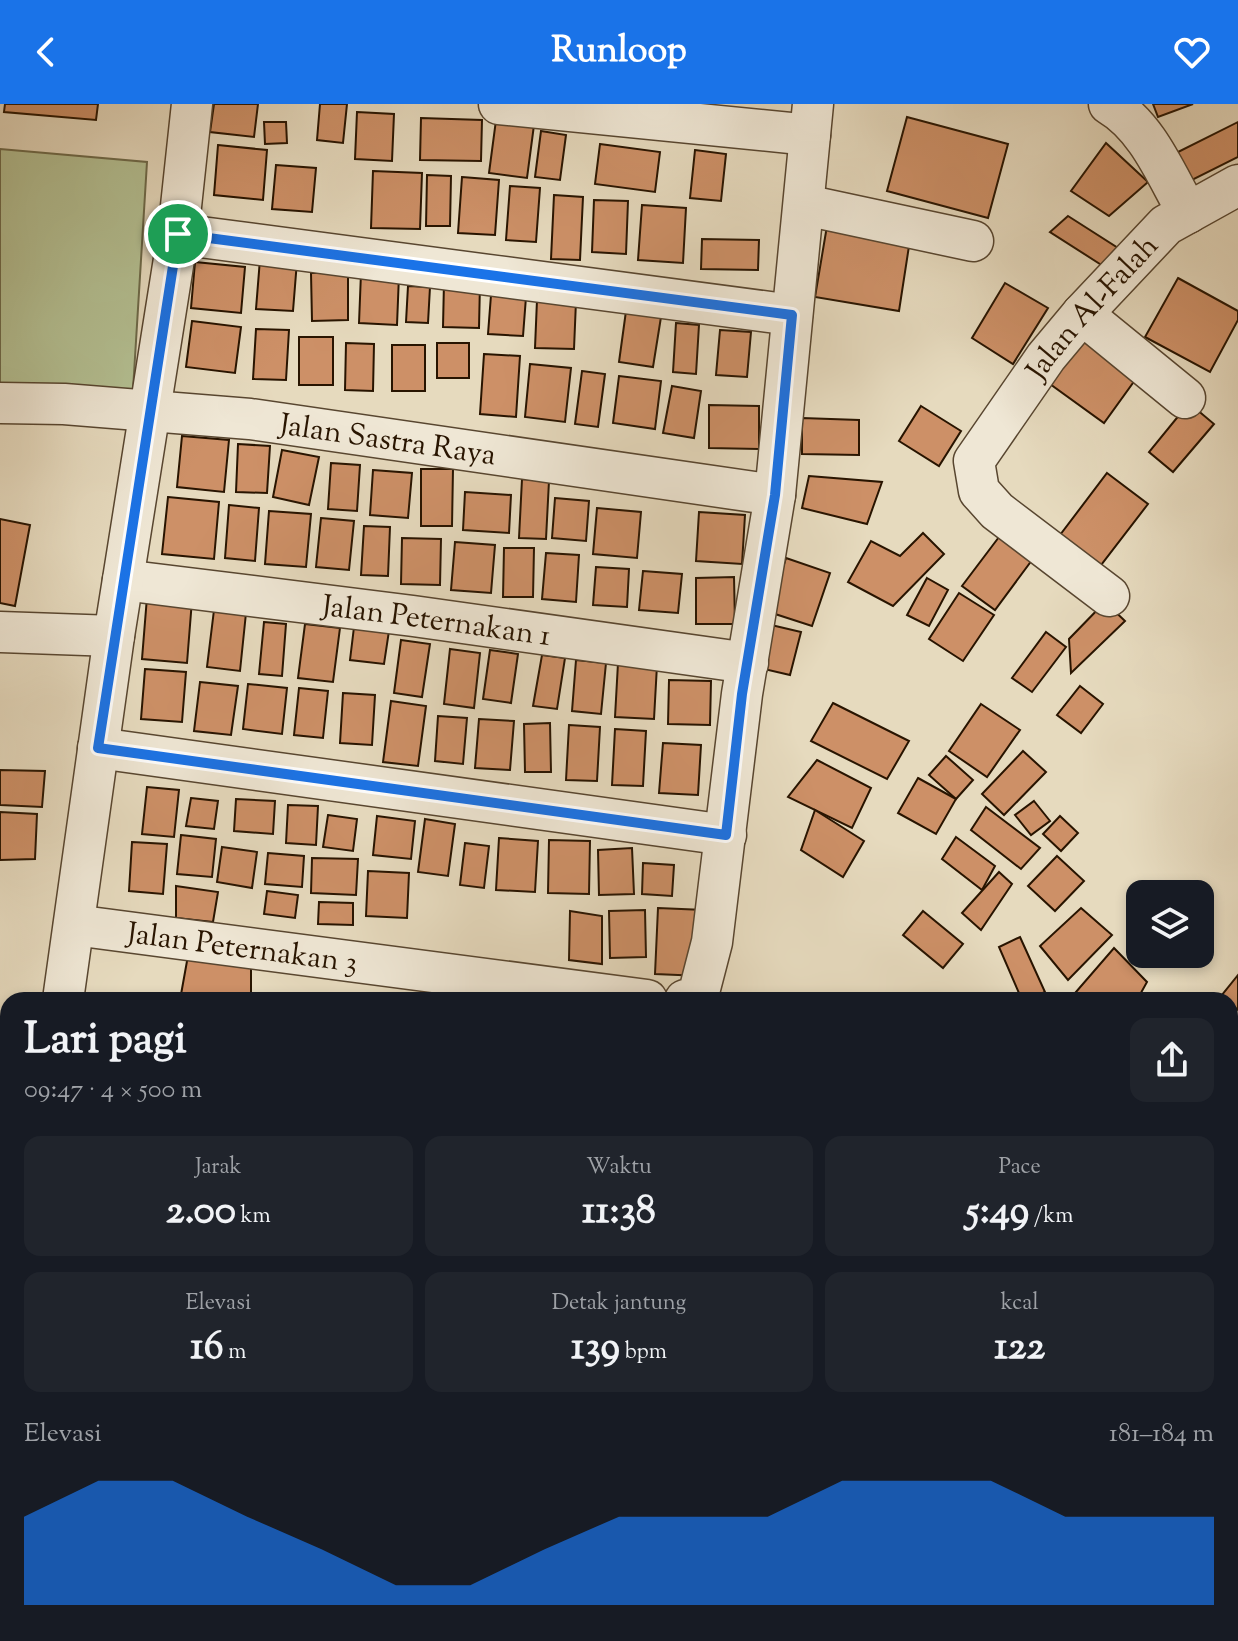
<!DOCTYPE html>
<html lang="id">
<meta charset="utf-8">
<style>
body{margin:0;font-family:"Sorts Mill Goudy",serif;background:#20242c;color:#f1f3f6;height:100vh;display:flex;flex-direction:column;font-size:30px;white-space:nowrap}
*{box-sizing:border-box;margin:0}
p{font-size:26px;color:#9ea1a6}
.icon{flex:none;width:44px;height:44px;fill:none;stroke:currentColor;stroke-width:2;stroke-linecap:round;stroke-linejoin:round}
.map{position:relative;flex:1;overflow:hidden}
.sheet{position:absolute;left:0px;top:888px;width:1238px;height:650px;display:flex;flex-direction:column;background:#171b24;border-radius:24px 24px 0 0;box-shadow:0 4px 12px #0003}
.sheet>*{flex:none}
.fabs{position:absolute;left:1126px;top:776px;display:grid;gap:16px}
.fabs a{display:grid;place-items:center;width:88px;height:88px;border-radius:16px;background:#171b24;box-shadow:0 4px 12px #0003;font-size:40px}
.pin{position:absolute;display:grid;place-items:center;width:68px;height:68px;color:#fff;margin:-34px;border:4px solid #fff;border-radius:50%;box-shadow:0 2px 8px #0007}
.round{display:grid;place-items:center;flex:none;width:84px;height:84px;border-radius:16px;background:#20242c}
.overview{display:flex;align-items:center;justify-content:space-between;height:136px;padding:0 24px}
h1{font-size:44px;font-weight:800;line-height:60px}
.figures{display:grid;grid-template-columns:repeat(3,1fr);gap:12px;height:136px;padding:8px 24px}
.figures div{display:grid;align-content:center;border-radius:16px;background:#20242c;text-align:center}
.figures b{font-size:40px;font-weight:800}
.figures small{font-size:22px;font-weight:400}
.figures p{font-size:22px}
.chart{height:224px;padding:16px 24px}
.chart p{display:flex;justify-content:space-between}
.chart svg{width:100%;height:144px;margin-top:8px;fill:#1a73e8;opacity:.7}
header{display:flex;justify-content:space-between;align-items:center;height:104px;padding:0 24px;background:#1a73e8;color:#fff;font-size:36px;font-weight:800}
.map>svg:first-child{display:block}
.green{fill:#b4c093;stroke:#6e6a4a;stroke-width:2}
.building{fill:#cd9067;stroke:#281400;stroke-width:2}
.lines{fill:none;stroke-linecap:round;stroke-linejoin:round}
.minor-casing{stroke:#584630;stroke-width:43}
.minor{stroke:#efe7d5;stroke-width:40}
.route-casing{stroke:#fff;stroke-width:16}
.route{stroke:#1a73e8;stroke-width:10}
.labels{text-anchor:middle;stroke-width:7;stroke-linejoin:round;paint-order:stroke}
.street-label{font-size:30px;fill:#281400;stroke:#efe7d5}
</style>
<header><svg class="icon" aria-label="back" viewBox="0 0 24 24"><path d="M15 5l-7 7 7 7"/></svg>Runloop<svg class="icon" aria-label="heart" viewBox="0 0 24 24"><path d="M12 20l-8-8c-3-5 5-10 8-4 3-6 11-1 8 4z"/></svg></header>
<div class="map">
<svg width="1238" height="1537" viewBox="0 0 1238 1537">
<rect width="100%" height="100%" fill="#e6dabe"/>
<filter id="stains"><feTurbulence type="fractalNoise" baseFrequency=".0025" numOctaves="4"/><feColorMatrix values="0 0 0 0 .2 0 0 0 0 .09 0 0 0 0 .02 0 0 0 .5 -.17"/></filter>
<radialGradient id="worn" r=".72"><stop offset=".6" stop-color="#630" stop-opacity="0"/><stop offset="1" stop-color="#630" stop-opacity=".3"/></radialGradient>
<g class="green">
<polygon points="0,45 147,58 133,286 0,279"/>
<polygon points="151,1530 323,1530 436,1537 150,1537"/>
</g>
<g class="building">
<polygon points="5,0 98,0 96,16 4,8"/>
<polygon points="214,0 258,0 254,33 210,28"/>
<polygon points="320,0 347,0 343,39 317,36"/>
<polygon points="1153,0 1193,0 1158,13"/>
<polygon points="357,8 394,10 392,57 355,55"/>
<polygon points="907,13 1008,40 988,114 887,87"/>
<polygon points="421,14 482,16 481,57 420,56"/>
<polygon points="496,16 534,21 527,74 489,69"/>
<polygon points="264,18 286,18 287,39 265,40"/>
<polygon points="1238,18 1238,53 1188,78 1174,50"/>
<polygon points="541,27 566,31 560,76 535,73"/>
<polygon points="1106,39 1148,78 1109,112 1071,87"/>
<polygon points="600,40 660,48 655,88 595,80"/>
<polygon points="218,41 267,46 263,96 214,91"/>
<polygon points="695,46 726,50 721,97 690,94"/>
<polygon points="276,61 316,64 312,108 272,105"/>
<polygon points="373,67 422,69 420,125 371,124"/>
<polygon points="427,71 451,72 450,122 426,122"/>
<polygon points="462,73 499,76 495,131 458,129"/>
<polygon points="510,82 540,84 536,138 506,136"/>
<polygon points="554,91 583,93 580,156 551,155"/>
<polygon points="594,96 628,97 626,150 592,148"/>
<polygon points="642,101 686,104 683,159 638,156"/>
<polygon points="1068,112 1118,144 1103,162 1050,128"/>
<polygon points="828,116 911,129 899,207 815,193"/>
<polygon points="702,135 759,136 758,166 701,165"/>
<polygon points="260,155 297,157 293,207 256,205"/>
<polygon points="195,158 245,163 241,209 191,204"/>
<polygon points="311,169 348,169 348,216 312,217"/>
<polygon points="361,169 399,171 397,221 359,219"/>
<polygon points="1178,174 1238,207 1238,216 1210,268 1145,233"/>
<polygon points="444,178 480,179 479,224 443,223"/>
<polygon points="1005,179 1048,204 1013,260 972,234"/>
<polygon points="408,182 430,183 428,219 406,218"/>
<polygon points="491,191 526,193 523,232 488,230"/>
<polygon points="537,196 576,197 574,245 535,244"/>
<polygon points="626,207 661,213 653,263 619,258"/>
<polygon points="192,217 241,223 235,269 186,263"/>
<polygon points="676,219 699,221 696,270 673,268"/>
<polygon points="256,225 289,226 286,276 253,275"/>
<polygon points="720,226 751,228 747,273 716,271"/>
<polygon points="1088,226 1143,265 1104,319 1050,280"/>
<rect x="299" y="233" width="34" height="48"/>
<polygon points="346,239 374,240 373,287 345,286"/>
<rect x="437" y="239" width="32" height="35"/>
<rect x="392" y="241" width="33" height="46"/>
<polygon points="484,250 520,252 516,313 480,310"/>
<polygon points="530,260 571,264 565,318 525,313"/>
<polygon points="582,267 605,270 598,323 575,320"/>
<polygon points="619,272 661,277 655,325 613,319"/>
<polygon points="672,282 701,287 694,334 663,329"/>
<polygon points="1189,299 1214,320 1173,368 1149,348"/>
<polygon points="709,301 759,302 759,345 709,344"/>
<polygon points="921,302 961,327 939,362 899,337"/>
<polygon points="802,314 859,316 859,351 802,350"/>
<polygon points="182,332 229,336 224,388 177,383"/>
<polygon points="238,340 270,342 267,389 236,388"/>
<polygon points="282,346 319,353 309,401 273,393"/>
<polygon points="331,359 360,361 357,407 328,405"/>
<polygon points="421,365 453,365 452,422 421,422"/>
<polygon points="373,366 412,369 408,414 370,411"/>
<polygon points="1107,369 1148,400 1101,461 1060,431"/>
<polygon points="809,372 882,378 867,420 802,404"/>
<polygon points="522,375 549,377 546,435 519,434"/>
<polygon points="465,388 511,391 509,429 463,426"/>
<polygon points="168,393 219,398 214,455 162,450"/>
<polygon points="555,394 589,397 586,437 552,434"/>
<polygon points="229,401 259,404 255,457 225,454"/>
<polygon points="597,404 641,408 637,454 593,450"/>
<polygon points="269,407 311,410 306,463 265,460"/>
<polygon points="699,408 745,411 742,460 696,457"/>
<polygon points="321,414 354,417 349,466 316,463"/>
<polygon points="0,415 30,421 15,502 0,499"/>
<polygon points="364,422 390,423 388,472 361,471"/>
<polygon points="923,429 944,450 893,502 848,478 871,437 900,452"/>
<polygon points="1002,429 1035,452 995,506 962,482"/>
<polygon points="402,434 441,435 440,481 401,480"/>
<polygon points="455,438 495,441 491,489 451,486"/>
<polygon points="504,444 534,444 533,493 503,493"/>
<polygon points="546,449 579,451 576,498 542,495"/>
<polygon points="786,454 830,469 812,522 769,508"/>
<polygon points="596,463 629,465 627,503 593,501"/>
<polygon points="643,467 682,470 678,509 639,506"/>
<polygon points="734,473 735,520 696,520 696,474"/>
<polygon points="927,474 948,486 929,522 907,511"/>
<polygon points="959,489 994,511 963,557 929,535"/>
<polygon points="147,493 192,496 187,559 142,555"/>
<polygon points="1105,498 1125,517 1071,569 1069,535"/>
<polygon points="214,506 246,509 240,567 207,563"/>
<polygon points="264,518 286,520 282,572 259,570"/>
<polygon points="305,520 340,524 333,578 298,574"/>
<polygon points="767,520 801,528 790,571 756,563"/>
<polygon points="354,523 389,527 384,560 350,556"/>
<polygon points="1046,528 1066,543 1032,588 1012,574"/>
<polygon points="401,536 430,540 422,593 394,589"/>
<polygon points="450,545 480,549 474,604 444,600"/>
<polygon points="490,546 518,550 511,599 483,595"/>
<polygon points="542,551 565,554 557,605 533,602"/>
<polygon points="576,556 606,559 601,610 572,607"/>
<polygon points="618,559 657,561 654,615 615,613"/>
<polygon points="145,565 186,568 182,618 141,615"/>
<polygon points="669,576 711,577 710,621 668,620"/>
<polygon points="200,578 238,582 231,631 194,627"/>
<polygon points="248,580 287,584 282,630 243,625"/>
<polygon points="1080,582 1103,600 1081,629 1057,611"/>
<polygon points="299,584 328,587 323,634 294,631"/>
<polygon points="343,589 375,591 372,641 340,639"/>
<polygon points="391,597 426,602 418,662 383,658"/>
<polygon points="833,599 909,637 887,675 811,637"/>
<polygon points="981,600 1020,626 987,673 949,647"/>
<polygon points="438,612 467,614 463,660 435,657"/>
<polygon points="479,615 514,617 510,666 475,664"/>
<polygon points="550,619 551,668 525,668 524,620"/>
<polygon points="569,621 600,623 597,677 566,676"/>
<polygon points="615,625 646,627 643,682 612,681"/>
<polygon points="663,639 701,641 698,691 659,689"/>
<polygon points="1023,647 1046,668 1004,711 982,690"/>
<polygon points="946,652 973,676 956,695 929,671"/>
<polygon points="817,656 871,684 852,724 788,693"/>
<polygon points="0,666 45,667 42,703 0,701"/>
<polygon points="918,674 956,695 936,730 898,709"/>
<polygon points="147,683 179,686 174,733 142,730"/>
<polygon points="191,694 218,697 214,725 186,722"/>
<polygon points="236,695 275,697 273,730 234,727"/>
<polygon points="1034,697 1050,717 1031,731 1015,711"/>
<polygon points="288,701 318,702 316,741 286,739"/>
<polygon points="986,703 1040,744 1021,765 971,726"/>
<polygon points="815,706 864,737 843,773 801,746"/>
<polygon points="0,708 37,710 35,755 0,756"/>
<polygon points="328,711 357,715 353,747 323,743"/>
<polygon points="377,712 415,717 411,755 373,751"/>
<polygon points="1060,712 1078,729 1061,747 1043,730"/>
<polygon points="425,715 455,720 448,772 418,768"/>
<polygon points="181,731 216,735 212,773 177,770"/>
<polygon points="956,733 995,762 982,786 942,755"/>
<polygon points="499,734 538,737 535,788 496,786"/>
<polygon points="549,736 590,737 589,790 548,789"/>
<polygon points="132,738 167,740 163,790 129,787"/>
<polygon points="465,739 489,742 484,784 460,781"/>
<polygon points="222,743 257,748 252,784 217,778"/>
<polygon points="632,744 634,790 599,791 598,746"/>
<polygon points="268,749 304,752 302,783 265,780"/>
<polygon points="1057,752 1084,777 1055,807 1028,782"/>
<polygon points="312,754 358,755 356,791 311,789"/>
<polygon points="643,759 674,761 672,792 642,790"/>
<polygon points="368,767 409,769 407,814 366,812"/>
<polygon points="999,768 1012,780 981,826 962,809"/>
<polygon points="176,782 218,788 213,818 176,814"/>
<polygon points="267,787 298,791 295,814 264,810"/>
<polygon points="319,798 353,799 353,821 318,820"/>
<polygon points="658,804 704,806 701,872 655,870"/>
<polygon points="1081,804 1112,831 1068,876 1040,842"/>
<polygon points="645,806 646,853 610,854 609,807"/>
<polygon points="570,807 602,812 602,860 569,856"/>
<polygon points="923,807 963,840 943,864 903,831"/>
<polygon points="1020,833 1045,888 1027,896 1022,896 999,843"/>
<polygon points="1114,844 1147,878 1137,896 1069,896"/>
<polygon points="189,846 251,859 251,896 180,896"/>
<polygon points="1238,871 1238,906 1230,899 1230,896 1221,892"/>
<polygon points="1230,942 1238,948 1238,968 1230,980"/>
<rect x="0" y="950" width="8" height="29"/>
<polygon points="1238,987 1238,1012 1230,1007 1230,999"/>
<polygon points="0,1027 2,1027 8,1106 0,1105"/>
<polygon points="1231,1036 1238,1041 1238,1088 1230,1095"/>
<polygon points="1230,1144 1238,1150 1238,1169 1230,1179"/>
<polygon points="1230,1200 1238,1208 1238,1255 1234,1258 1230,1254"/>
<polygon points="1238,1288 1238,1324 1230,1330 1230,1297"/>
<polygon points="1230,1352 1238,1358 1238,1379 1230,1388"/>
<polygon points="0,1503 8,1504 8,1530 19,1530 18,1537 0,1537"/>
<polygon points="24,1530 62,1530 61,1537 23,1537"/>
<polygon points="695,1530 745,1530 745,1535 695,1534"/>
<polygon points="906,1530 934,1530 930,1537 918,1537"/>
<polygon points="808,1532 808,1537 784,1537 784,1533"/>
</g>
<g class="lines">
<defs>
<g id="minor">
<polyline points="499,0 810,31"/>
<path d="M1109 0C1148 23 1166 71 1188 109"/>
<polyline points="805,101 973,137"/>
<polyline points="178,130 792,211"/>
<polyline points="1082,210 1185,294"/>
<path id="s1" d="M0 299 64 300 250 315 775 391"/>
<path id="s2" d="M123 476 413 512 748 559"/>
<path id="s3" d="M1109 492 997 407 979 387 974 357 1046 253 1082 210 1166 121 1238 81"/>
<polyline points="0,528 114,532"/>
<polyline points="98,644 726,731"/>
<path id="s4" d="M74 821 647 896"/>
<polyline points="63,896 114,532 178,130 192,0"/>
<polyline points="685,896 698,892 712,838 742,590 775,391 813,0"/>
<polyline points="0,991 8,991"/>
<polyline points="1230,1108 1238,1100"/>
<polyline points="1230,1191 1238,1198"/>
<polyline points="0,1231 8,1231"/>
<polyline points="1230,1340 1238,1347"/>
<polyline points="0,1403 8,1348"/>
<polyline points="0,1483 8,1484"/>
<polyline points="133,1537 134,1530"/>
<polyline points="562,1537 563,1530"/>
<polyline points="665,1537 665,1530"/>
</g>
</defs>
<use href="#minor" class="minor-casing"/>
<use href="#minor" class="minor"/>
</g>
<g class="lines">
<defs>
<polygon id="route" points="178,130 792,211 775,391 742,590 726,731 98,644"/>
</defs>
<use href="#route" class="route-casing"/>
<use href="#route" class="route"/>
</g>
<g class="labels">
<g class="street-label">
<text dy="10" stroke="none"><textPath href="#s3" startOffset="392">Jalan Al-Falah</textPath></text>
<text dy="10" stroke="none"><textPath href="#s1" startOffset="390">Jalan Sastra Raya</textPath></text>
<text dy="10" stroke="none"><textPath href="#s2" startOffset="316">Jalan Peternakan 1</textPath></text>
<text dy="10" stroke="none"><textPath href="#s4" startOffset="170">Jalan Peternakan 3</textPath></text>
</g>
</g>
<rect width="100%" height="100%" filter="url(#stains)"/>
<rect width="100%" height="100%" fill="url(#worn)"/>
</svg>
<div class="fabs">
<a><svg class="icon" aria-label="layers" viewBox="0 0 24 24"><path d="M12 4l9 5-9 5-9-5zM3 14l9 5 9-5"/></svg></a>
</div>
<div class="pin" style="left:178px;top:130px;background:#1e9e55"><svg class="icon" aria-label="arrive" viewBox="0 0 24 24"><path d="M6 21V4h12l-3 4 3 4H6"/></svg></div>
<section class="sheet">
<div class="overview"><div><h1>Lari pagi</h1><p>09:47 · 4 × 500 m</p></div><a class="round"><svg class="icon" aria-label="share" viewBox="0 0 24 24"><path d="M12 15V3M7 8l5-5 5 5M5 13v7h14v-7"/></svg></a></div>
<div class="figures">
<div><p>Jarak</p><b>2.00<small> km</small></b></div>
<div><p>Waktu</p><b>11:38</b></div>
<div><p>Pace</p><b>5:49<small> /km</small></b></div>
</div>
<div class="figures">
<div><p>Elevasi</p><b>16<small> m</small></b></div>
<div><p>Detak jantung</p><b>139<small> bpm</small></b></div>
<div><p>kcal</p><b>122</b></div>
</div>
<div class="chart"><p><span>Elevasi</span>181–184 m</p>
<svg viewBox="0 0 160 44" preserveAspectRatio="none"><path d="M0 44V17L10 6L20 6L30 17L40 27L50 38L60 38L70 27L80 17L90 17L100 17L110 6L120 6L130 6L140 17L150 17L160 17V44z"/></svg>
</div>
</section>
</div>
